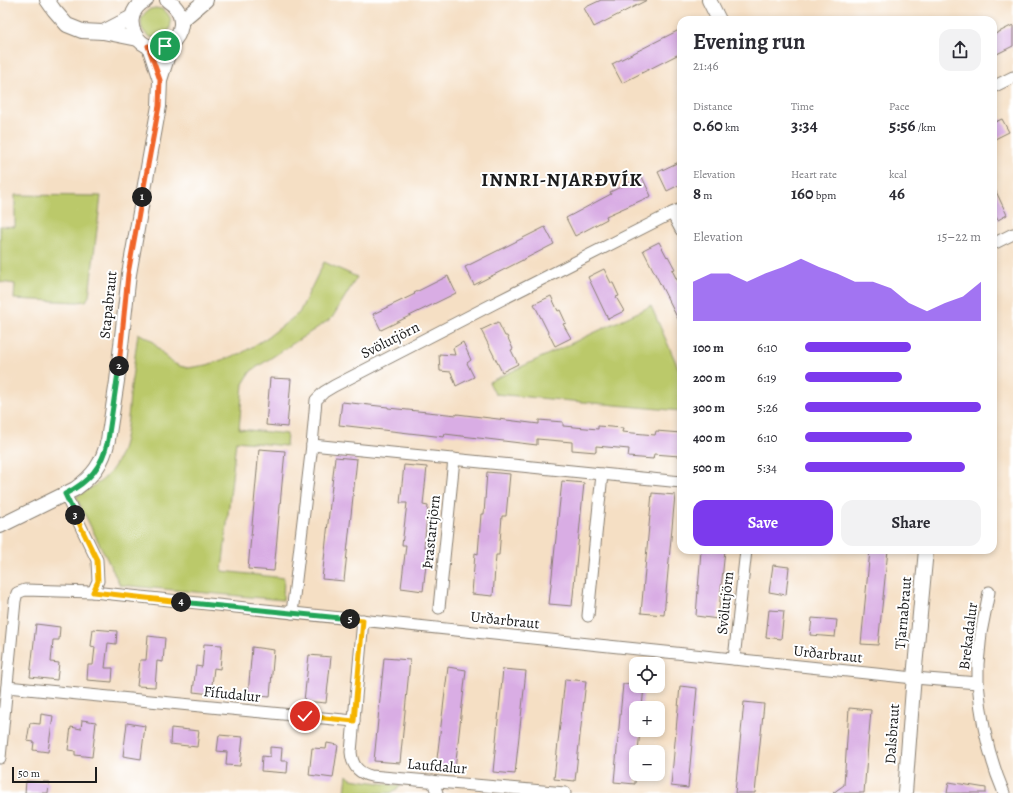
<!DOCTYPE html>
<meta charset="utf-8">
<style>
body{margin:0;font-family:Alegreya,serif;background:#f2f2f3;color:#2b2b33;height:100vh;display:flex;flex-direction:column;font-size:15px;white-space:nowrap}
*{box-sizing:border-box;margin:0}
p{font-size:13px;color:#7c7c81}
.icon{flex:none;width:22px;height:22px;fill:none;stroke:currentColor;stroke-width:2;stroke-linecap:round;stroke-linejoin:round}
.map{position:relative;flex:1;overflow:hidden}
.drawer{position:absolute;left:677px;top:16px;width:320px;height:538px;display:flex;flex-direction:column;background:#fff;border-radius:12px;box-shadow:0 2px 6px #0003}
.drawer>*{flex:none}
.buttons{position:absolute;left:629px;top:657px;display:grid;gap:8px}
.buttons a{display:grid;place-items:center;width:36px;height:36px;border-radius:8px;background:#fff;box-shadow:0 2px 6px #0003;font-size:20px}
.scale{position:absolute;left:12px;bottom:10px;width:85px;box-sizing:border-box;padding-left:4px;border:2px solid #1c1c1c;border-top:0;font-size:11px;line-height:14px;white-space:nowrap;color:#1c1c1c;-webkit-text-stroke:3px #fff;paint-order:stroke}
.pin{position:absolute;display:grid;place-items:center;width:34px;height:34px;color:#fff;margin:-17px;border:2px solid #fff;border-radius:50%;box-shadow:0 1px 4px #0007}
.km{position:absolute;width:20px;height:20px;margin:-10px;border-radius:50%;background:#222;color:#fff;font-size:11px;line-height:20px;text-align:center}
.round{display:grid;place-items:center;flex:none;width:42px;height:42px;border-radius:12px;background:#f2f2f3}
.overview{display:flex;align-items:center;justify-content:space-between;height:68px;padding:0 16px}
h1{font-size:22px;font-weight:700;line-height:30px}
.stats{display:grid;grid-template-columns:repeat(3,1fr);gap:6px;height:68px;padding:4px 16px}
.stats div{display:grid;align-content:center}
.stats b{font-size:17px;font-weight:700}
.stats small{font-size:11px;font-weight:400}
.stats p{font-size:11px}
.chart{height:112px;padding:8px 16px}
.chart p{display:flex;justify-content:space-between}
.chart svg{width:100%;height:72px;margin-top:4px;fill:#7c3aed;opacity:.7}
.button{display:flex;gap:8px;margin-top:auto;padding:8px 16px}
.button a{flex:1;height:46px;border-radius:12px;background:#7c3aed;color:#fff;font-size:16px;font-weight:700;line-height:46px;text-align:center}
.button a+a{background:#f2f2f3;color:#2b2b33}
ul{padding:0 16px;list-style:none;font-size:13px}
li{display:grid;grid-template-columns:64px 48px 1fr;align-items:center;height:30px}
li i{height:10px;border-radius:5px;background:#7c3aed}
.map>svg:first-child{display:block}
.green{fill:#bbc96b;stroke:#6c7244}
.building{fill:#d9ade4}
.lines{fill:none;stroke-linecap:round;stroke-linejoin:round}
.minor-casing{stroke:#887e70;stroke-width:13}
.tertiary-casing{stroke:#887e70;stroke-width:16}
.minor{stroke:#fff;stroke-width:11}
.tertiary{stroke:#fff;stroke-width:14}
.split-1-casing{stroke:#fff;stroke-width:8}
.split-2-casing{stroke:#fff;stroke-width:8}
.split-3-casing{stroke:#fff;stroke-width:8}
.split-4-casing{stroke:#fff;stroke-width:8}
.split-5-casing{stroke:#fff;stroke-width:8}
.split-6-casing{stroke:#fff;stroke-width:8}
.split-1{stroke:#f0652b;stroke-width:5}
.split-2{stroke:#f0652b;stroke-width:5}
.split-3{stroke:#22a559;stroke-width:5}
.split-4{stroke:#f5b400;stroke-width:5}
.split-5{stroke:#22a559;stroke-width:5}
.split-6{stroke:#f5b400;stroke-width:5}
.labels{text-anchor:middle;stroke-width:4;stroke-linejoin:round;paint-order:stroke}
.street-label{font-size:15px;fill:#1c1c1c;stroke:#fff}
.district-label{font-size:19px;font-weight:bold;letter-spacing:1px;fill:#1c1c1c;stroke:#fff}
</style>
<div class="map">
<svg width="1013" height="793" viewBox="0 0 1013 793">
<rect width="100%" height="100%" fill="#fff"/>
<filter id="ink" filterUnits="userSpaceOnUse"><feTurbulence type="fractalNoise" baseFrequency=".025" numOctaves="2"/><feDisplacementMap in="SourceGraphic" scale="8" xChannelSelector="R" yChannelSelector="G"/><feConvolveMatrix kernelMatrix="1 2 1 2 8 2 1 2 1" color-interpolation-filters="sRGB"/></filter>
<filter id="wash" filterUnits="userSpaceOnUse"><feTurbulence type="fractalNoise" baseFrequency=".012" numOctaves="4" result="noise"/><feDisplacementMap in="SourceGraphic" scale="16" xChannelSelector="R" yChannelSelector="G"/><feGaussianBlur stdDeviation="0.9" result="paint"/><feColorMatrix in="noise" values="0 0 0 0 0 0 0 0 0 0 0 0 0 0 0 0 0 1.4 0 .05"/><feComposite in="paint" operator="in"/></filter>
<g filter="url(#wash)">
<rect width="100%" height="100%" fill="#f5dfc4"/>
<g class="green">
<circle cx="156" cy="23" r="15"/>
<polygon points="15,195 101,196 89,296 86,301 77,302 14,299 15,284 0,282 0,226 15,227"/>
<path d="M324 262 357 277 332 318 251 371 243 384 239 429 287 434 286 446 236 441 222 571 284 578 283 600 120 585 76 497C88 489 102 483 111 471 127 450 128 419 130 394 133 374 135 353 138 333L151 340 165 356 173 363 180 366 188 368 207 365 242 353 268 337 299 313Z"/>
<polygon points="651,306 681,374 681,411 495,394 489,382"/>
<polygon points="347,775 351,779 401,786 391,793 345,793"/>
</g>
<g id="blocks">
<g class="building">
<polygon points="601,0 647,0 594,27 584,8"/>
<polygon points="1013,25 1013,46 993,56 993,35"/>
<polygon points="681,29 681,53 622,83 612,64"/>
<polygon points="1002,119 1009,132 993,140 993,123"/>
<polygon points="681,161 681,184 667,191 658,172"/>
<polygon points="642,177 651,196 606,216 607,219 575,236 566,218 611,194 610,192"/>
<polygon points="993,185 1007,215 998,220 996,217 993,219"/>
<polygon points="545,227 554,244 474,285 465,267"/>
<polygon points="659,242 667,257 668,256 675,269 672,270 681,288 681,325 643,250"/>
<polygon points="604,269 611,283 613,283 619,296 616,297 624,311 608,319 588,277"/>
<polygon points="448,276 456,293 381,330 373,314 415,294 414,293"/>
<polygon points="551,296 558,311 560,310 566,323 563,324 571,338 555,346 534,304"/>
<polygon points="498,322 505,336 507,336 513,349 511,350 518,364 502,372 481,330"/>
<polygon points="463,342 471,360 467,363 474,377 456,386 451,372 440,371 439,354 455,355 453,348"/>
<polygon points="270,378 291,379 287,427 266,425"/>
<polygon points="342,402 388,407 388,408 457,415 457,414 539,424 539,420 563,422 563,426 598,429 598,426 623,428 622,432 655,435 656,431 681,433 679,456 654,454 653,459 628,457 629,449 596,446 596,452 572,450 572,442 537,439 537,445 445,434 444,437 339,425"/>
<polygon points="259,449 285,451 274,571 248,569"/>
<polygon points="335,457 357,459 344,581 322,579"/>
<polygon points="404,465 427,467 423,505 428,506 424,547 428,547 423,591 401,588 406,545 402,545 407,503 400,503"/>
<polygon points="487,472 510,474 506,516 502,516 499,555 496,555 493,596 472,594 475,553 478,554 481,514 484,514"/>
<polygon points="562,481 584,483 572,606 549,604"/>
<polygon points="652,493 675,495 664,615 641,613"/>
<polygon points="701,550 725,550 718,619 696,616"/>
<polygon points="870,550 888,550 878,645 861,644"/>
<polygon points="773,565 789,567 786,595 769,592"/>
<polygon points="769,610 784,611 781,639 766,637"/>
<polygon points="812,618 837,620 835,637 810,635"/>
<polygon points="36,624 60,627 59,640 53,640 51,662 59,663 57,680 30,677"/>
<polygon points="93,629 117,631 116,644 108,643 105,668 113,668 112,682 87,680 88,665 93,665 95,647 91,646"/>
<polygon points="148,636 165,638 163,662 157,661 155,687 137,686 140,660 146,660"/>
<polygon points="204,644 222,645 220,669 214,668 211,694 193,692 196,666 202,667"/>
<polygon points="252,647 274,650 270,697 248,695"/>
<polygon points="309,655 331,657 326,703 304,701"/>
<polygon points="384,658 410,660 400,763 374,761"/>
<polygon points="448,667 466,670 455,770 436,767"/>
<polygon points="503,669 526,671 515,774 493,772"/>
<polygon points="565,679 586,681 575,781 554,779"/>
<polygon points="623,684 636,685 636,686 644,686 642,708 636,708 636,730 640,730 638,752 636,752 635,784 614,782"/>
<polygon points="680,686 697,688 688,788 671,786"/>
<polygon points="744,702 764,704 755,793 735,793"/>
<polygon points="849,708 871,710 864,793 833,793 844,785"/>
<polygon points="41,714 53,716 48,752 33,750 34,742 27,741 30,723 40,724"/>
<polygon points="82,720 96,722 92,757 75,755 75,751 68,750 71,727 81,729"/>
<polygon points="127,723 145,726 141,759 123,756"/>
<polygon points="171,728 199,731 197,747 170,744"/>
<polygon points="219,735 243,737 240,766 226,765 227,752 217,751"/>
<polygon points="327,743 338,745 333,778 309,775 312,748 326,749"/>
<polygon points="270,747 282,748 281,761 288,761 287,773 261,771 262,756 270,757"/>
<polygon points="26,781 49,782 48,793 25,793"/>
<polygon points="949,782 986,788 986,793 947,793"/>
</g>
</g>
</g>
<g filter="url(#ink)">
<use href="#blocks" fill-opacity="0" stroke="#887e70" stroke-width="1"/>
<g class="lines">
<defs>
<g id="minor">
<polyline points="993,87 1013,77"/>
<polyline points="681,209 672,213 681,230"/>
<polyline points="993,244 1013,234"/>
<polyline points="312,445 681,482"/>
<polyline points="65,494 97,560 98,581 93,592"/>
<polyline points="439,608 454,459"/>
<polyline points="292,613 312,445 316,400 324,392 334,386 491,305 672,213"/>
<polyline points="588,616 602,474"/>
<path d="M363 620 351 752C352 765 358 773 371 776L565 793"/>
<polyline points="734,659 746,550"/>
<polyline points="978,683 978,664 981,633 989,592"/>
<polyline points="7,687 354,721"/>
<path d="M0 758 15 601 17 593 25 590 93 592 914 678 978 683C981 721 989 758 1004 793"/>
<polyline points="433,781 437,793"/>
</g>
<g id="tertiary">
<polyline points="47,0 54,10 67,25 82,31 103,32 138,39"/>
<path d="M146 0C114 17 141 62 171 43 176 39 180 32 181 25 182 14 176 6 167 0"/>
<polyline points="709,0 719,20"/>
<polyline points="181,21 206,0"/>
<polyline points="103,32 132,17"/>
<polyline points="149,46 160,80"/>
<path d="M0 526 75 489C93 476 103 463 108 440L117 381 129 274 159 106 160 80 172 42"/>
<polyline points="905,793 913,688 926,550"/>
</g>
</defs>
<use href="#minor" class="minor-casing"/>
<use href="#tertiary" class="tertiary-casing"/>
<use href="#minor" class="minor"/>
<use href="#tertiary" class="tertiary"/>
</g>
</g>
<g class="lines" filter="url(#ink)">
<defs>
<polyline id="split-1" points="142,197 159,106 160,80 148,46 157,48 165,46"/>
<polyline id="split-2" points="119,366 128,274 142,197"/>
<path id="split-3" d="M75 515 65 494C89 482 102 467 108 440L119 366"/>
<polyline id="split-4" points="75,515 97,560 98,581 93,592 181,602"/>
<polyline id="split-5" points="181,602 350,619"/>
<polyline id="split-6" points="305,716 354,721 363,620 350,619"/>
</defs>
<use href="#split-1" class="split-1-casing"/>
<use href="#split-2" class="split-2-casing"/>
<use href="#split-3" class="split-3-casing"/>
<use href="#split-4" class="split-4-casing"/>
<use href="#split-5" class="split-5-casing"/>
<use href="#split-6" class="split-6-casing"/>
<use href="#split-1" class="split-1"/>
<use href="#split-2" class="split-2"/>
<use href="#split-3" class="split-3"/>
<use href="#split-4" class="split-4"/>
<use href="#split-5" class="split-5"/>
<use href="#split-6" class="split-6"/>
</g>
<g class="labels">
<g class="street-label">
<text transform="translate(108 305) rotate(-84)" y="5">Stapabraut</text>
<text transform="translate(390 340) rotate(-27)" y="5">Svölutjörn</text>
<text transform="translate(431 532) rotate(-84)" y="5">Þrastartjörn</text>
<text transform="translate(725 603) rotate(-84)" y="5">Svölutjörn</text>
<text transform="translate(903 613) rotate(-85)" y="5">Tjarnabraut</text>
<text transform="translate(505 620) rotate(6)" y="5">Urðarbraut</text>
<text transform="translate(968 636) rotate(-83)" y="5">Brekadalur</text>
<text transform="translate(828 654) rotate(6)" y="5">Urðarbraut</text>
<text transform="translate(232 694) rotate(6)" y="5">Fífudalur</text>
<text transform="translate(892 734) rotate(-86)" y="5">Dalsbraut</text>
<text transform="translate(437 766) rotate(5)" y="5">Laufdalur</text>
</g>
<g class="district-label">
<text x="562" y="186">INNRI-NJARÐVÍK</text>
</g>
</g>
</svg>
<div class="buttons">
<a><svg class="icon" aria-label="locate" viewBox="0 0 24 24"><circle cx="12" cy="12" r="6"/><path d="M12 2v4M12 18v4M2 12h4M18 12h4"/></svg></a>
<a>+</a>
<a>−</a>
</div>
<div class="scale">50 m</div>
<div class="pin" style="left:165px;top:46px;background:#1e9e55"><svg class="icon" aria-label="arrive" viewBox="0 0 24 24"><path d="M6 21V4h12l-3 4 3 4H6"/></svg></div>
<div class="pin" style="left:305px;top:716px;background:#d93025"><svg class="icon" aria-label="check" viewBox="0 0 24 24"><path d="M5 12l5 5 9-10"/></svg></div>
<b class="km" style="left:142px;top:197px">1</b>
<b class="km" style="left:119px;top:366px">2</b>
<b class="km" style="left:75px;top:515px">3</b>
<b class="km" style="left:181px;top:602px">4</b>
<b class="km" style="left:350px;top:619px">5</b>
<section class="drawer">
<div class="overview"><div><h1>Evening run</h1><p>21:46</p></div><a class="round"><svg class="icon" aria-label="share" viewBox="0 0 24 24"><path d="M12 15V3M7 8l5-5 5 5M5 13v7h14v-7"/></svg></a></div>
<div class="stats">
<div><p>Distance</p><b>0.60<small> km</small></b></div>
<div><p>Time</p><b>3:34</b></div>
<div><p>Pace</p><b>5:56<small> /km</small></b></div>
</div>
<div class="stats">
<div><p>Elevation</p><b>8<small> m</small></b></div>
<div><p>Heart rate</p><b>160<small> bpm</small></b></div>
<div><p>kcal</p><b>46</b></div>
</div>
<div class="chart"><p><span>Elevation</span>15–22 m</p>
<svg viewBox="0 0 160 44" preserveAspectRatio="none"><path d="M0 44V20L10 15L20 15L30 20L40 15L50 11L60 6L70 11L80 15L90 20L100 20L110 24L120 33L130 38L140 33L150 29L160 20V44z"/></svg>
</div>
<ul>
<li><b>100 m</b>6:10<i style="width:60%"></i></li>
<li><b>200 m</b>6:19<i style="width:55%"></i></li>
<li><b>300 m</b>5:26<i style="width:100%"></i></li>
<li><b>400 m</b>6:10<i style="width:61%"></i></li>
<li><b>500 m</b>5:34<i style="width:91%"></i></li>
</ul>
<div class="button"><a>Save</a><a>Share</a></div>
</section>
</div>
